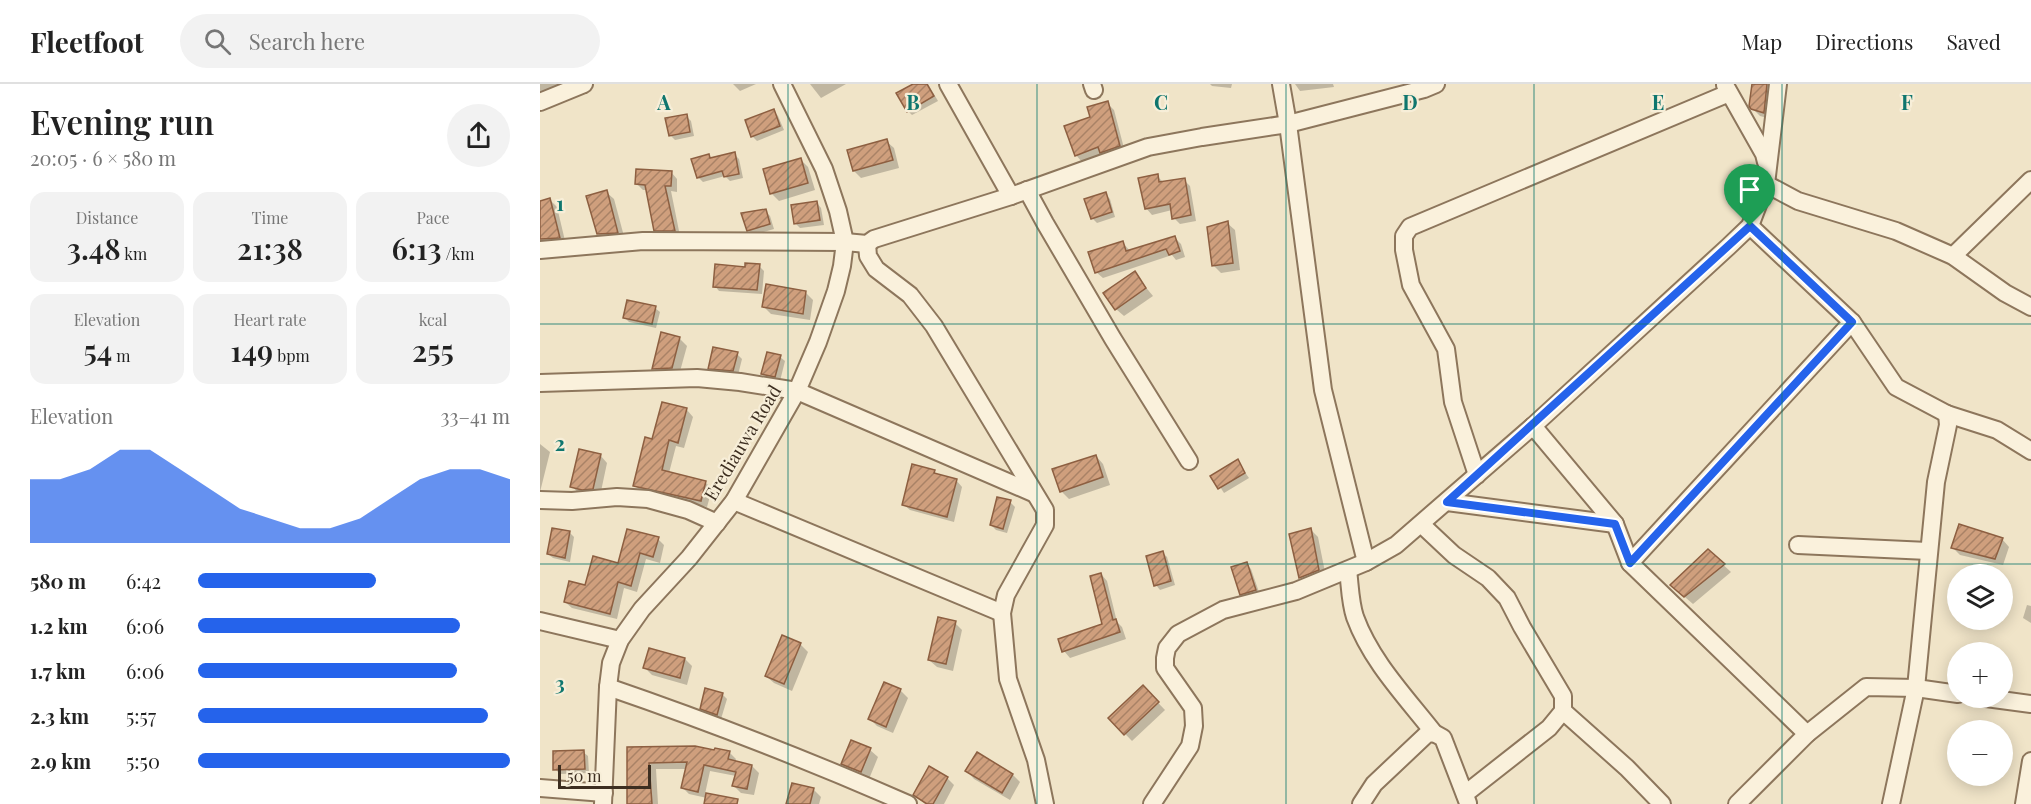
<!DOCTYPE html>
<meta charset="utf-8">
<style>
body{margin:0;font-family:"Playfair Display",serif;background:#f2f2f2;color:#222;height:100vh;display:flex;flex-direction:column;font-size:22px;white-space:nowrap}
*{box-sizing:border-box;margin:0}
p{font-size:20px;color:#767676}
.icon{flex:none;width:33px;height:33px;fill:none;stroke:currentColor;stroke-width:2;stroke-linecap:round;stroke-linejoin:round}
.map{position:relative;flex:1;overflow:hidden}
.side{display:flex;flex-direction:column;background:#fff;width:540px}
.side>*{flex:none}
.fabs{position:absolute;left:1407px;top:480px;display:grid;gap:12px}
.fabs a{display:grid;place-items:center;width:66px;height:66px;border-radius:50%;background:#fff;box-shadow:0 3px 15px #0003;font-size:30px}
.scale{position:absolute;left:18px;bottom:15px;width:93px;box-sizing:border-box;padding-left:6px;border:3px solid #3d2e20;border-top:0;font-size:16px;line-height:21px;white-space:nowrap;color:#3d2e20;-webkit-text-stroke:4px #f7eed8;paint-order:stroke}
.pin{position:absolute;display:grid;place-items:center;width:51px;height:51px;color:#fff;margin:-62px -26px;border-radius:50% 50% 50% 0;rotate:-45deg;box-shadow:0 0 6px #0007}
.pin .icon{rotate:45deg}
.round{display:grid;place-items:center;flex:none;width:63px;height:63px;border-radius:32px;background:#f2f2f2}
.overview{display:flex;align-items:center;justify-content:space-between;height:102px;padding:0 30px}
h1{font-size:33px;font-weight:600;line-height:45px}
.stats{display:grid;grid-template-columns:repeat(3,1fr);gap:9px;height:102px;padding:6px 30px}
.stats div{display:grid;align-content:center;border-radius:15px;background:#f2f2f2;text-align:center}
.stats b{font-size:30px;font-weight:600}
.stats small{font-size:16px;font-weight:400}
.stats p{font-size:16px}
.chart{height:168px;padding:12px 30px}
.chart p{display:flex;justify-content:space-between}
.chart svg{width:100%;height:108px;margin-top:6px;fill:#2563eb;opacity:.7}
ul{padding:0 30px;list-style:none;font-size:20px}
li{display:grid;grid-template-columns:96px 72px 1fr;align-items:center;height:45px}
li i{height:15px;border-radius:8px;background:#2563eb}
header{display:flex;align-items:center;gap:36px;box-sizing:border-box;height:84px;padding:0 30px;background:#fff;border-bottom:2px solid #e0e0e0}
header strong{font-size:28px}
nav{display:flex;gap:33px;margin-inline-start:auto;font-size:21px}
.search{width:420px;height:54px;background:#f2f2f2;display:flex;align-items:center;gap:15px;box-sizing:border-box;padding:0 21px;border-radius:33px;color:#767676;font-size:22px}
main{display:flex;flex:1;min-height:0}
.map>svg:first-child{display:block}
.shadow{fill:#0003}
.building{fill:url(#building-hatch);stroke:#8d5f41;stroke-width:1.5}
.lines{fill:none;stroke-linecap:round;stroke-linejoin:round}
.minor-casing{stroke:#8d765c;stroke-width:20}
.minor{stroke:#faf1dc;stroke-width:16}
.route-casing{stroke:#fff;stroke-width:12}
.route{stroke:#2563eb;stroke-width:8}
.grid{fill:none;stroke:#0f766e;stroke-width:1.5;stroke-opacity:0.55}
.labels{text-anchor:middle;stroke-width:4.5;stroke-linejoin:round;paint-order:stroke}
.street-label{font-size:18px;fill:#3d2e20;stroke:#f7eed8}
.grid-label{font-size:20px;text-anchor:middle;font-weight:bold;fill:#0f766e;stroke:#f7eed8;stroke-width:4.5;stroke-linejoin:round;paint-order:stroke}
</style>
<header>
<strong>Fleetfoot</strong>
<div class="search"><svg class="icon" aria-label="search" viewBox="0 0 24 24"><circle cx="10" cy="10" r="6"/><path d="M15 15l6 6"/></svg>Search here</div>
<nav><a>Map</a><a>Directions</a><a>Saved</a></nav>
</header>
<main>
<section class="side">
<div class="overview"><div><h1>Evening run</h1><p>20:05 · 6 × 580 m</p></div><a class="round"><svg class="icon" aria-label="share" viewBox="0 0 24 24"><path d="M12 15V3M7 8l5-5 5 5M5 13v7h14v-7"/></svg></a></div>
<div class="stats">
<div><p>Distance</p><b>3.48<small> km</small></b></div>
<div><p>Time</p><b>21:38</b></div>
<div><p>Pace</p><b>6:13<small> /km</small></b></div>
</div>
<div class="stats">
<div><p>Elevation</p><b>54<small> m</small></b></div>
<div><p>Heart rate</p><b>149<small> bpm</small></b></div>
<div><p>kcal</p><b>255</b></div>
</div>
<div class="chart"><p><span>Elevation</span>33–41 m</p>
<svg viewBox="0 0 160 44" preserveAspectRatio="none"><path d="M0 44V18L10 18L20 14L30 6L40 6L50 14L60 22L70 30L80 34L90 38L100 38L110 34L120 26L130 18L140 14L150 14L160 18V44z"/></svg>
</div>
<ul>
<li><b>580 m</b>6:42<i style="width:57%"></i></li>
<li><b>1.2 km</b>6:06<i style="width:84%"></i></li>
<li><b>1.7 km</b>6:06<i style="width:83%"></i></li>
<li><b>2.3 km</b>5:57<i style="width:93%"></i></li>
<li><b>2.9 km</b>5:50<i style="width:100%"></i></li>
</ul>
</section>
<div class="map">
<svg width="1491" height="720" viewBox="0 0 1491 720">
<defs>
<pattern id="building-hatch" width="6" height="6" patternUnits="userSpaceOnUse" patternTransform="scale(1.5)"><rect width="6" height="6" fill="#cf9f7d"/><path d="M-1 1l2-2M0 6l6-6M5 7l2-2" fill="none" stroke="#a98266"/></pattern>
</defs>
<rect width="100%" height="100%" fill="#f0e4c8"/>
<g class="shadow">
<polygon points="0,0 22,0 0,12"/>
<polygon points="193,0 216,0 200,7"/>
<polygon points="270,0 306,0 281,14"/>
<polygon points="376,0 388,0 398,17 372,31 368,27"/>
<polygon points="670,0 692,0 691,4 672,2"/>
<polygon points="755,0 793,0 794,3 760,7"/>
<polygon points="1214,0 1238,0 1231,35 1220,32 1212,24"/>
<polygon points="567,19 574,26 585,68 567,75 563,70 542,78 536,71 552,34"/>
<polygon points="234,27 238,32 244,46 217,57 212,52"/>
<polygon points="146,32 151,37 154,52 135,56 130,51"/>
<polygon points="346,57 354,64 359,84 321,94 314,87"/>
<polygon points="194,70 199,75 203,94 190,97 185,92 163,98 158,93 169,71 172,75"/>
<polygon points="261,76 268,83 275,106 239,117 231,109"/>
<polygon points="131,88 137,95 137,108 131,107 140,152 122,152 116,146 107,106 103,106 97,100"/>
<polygon points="617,92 624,99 644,96 650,102 656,137 640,140 634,134 632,126 612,131 606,124"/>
<polygon points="66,108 74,115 85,156 66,157 58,150"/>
<polygon points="565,110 570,115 575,133 557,139 552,134"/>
<polygon points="10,116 17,123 26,161 7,163 0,156 0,118"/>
<polygon points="277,119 281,124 284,141 260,144 256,140"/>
<polygon points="225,127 230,132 234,145 213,151 208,146"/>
<polygon points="687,139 695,146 700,186 681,189 673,181"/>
<polygon points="635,154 641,160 645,173 636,176 632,171 563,194 556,188 583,159 590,167"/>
<polygon points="219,182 224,187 222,210 179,207 175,202 206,184"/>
<polygon points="594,189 613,212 584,232 576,225"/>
<polygon points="265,208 273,216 270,236 231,230 224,223"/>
<polygon points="115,224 120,228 116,244 89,238 84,233"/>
<polygon points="139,254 147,262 139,291 121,292 114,284"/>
<polygon points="197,270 202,275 198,291 174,289 170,284"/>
<polygon points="240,273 245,277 240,297 227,294 223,290"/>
<polygon points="123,319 147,326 153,333 144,364 136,362 129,389 165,398 172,405 167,423 102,408 95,402 113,357"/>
<polygon points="0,360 10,368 0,408"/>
<polygon points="60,371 67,379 60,412 39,410 32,402"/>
<polygon points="556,372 563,380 570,401 529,415 521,407"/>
<polygon points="697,377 709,394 684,409 673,392"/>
<polygon points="394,387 398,392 416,396 422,403 414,438 370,426 363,420"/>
<polygon points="470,418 475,423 467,449 456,446 451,441"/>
<polygon points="771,446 778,453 786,493 768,501 760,494 751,451"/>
<polygon points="30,449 34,453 30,478 13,474 8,470"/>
<polygon points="118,455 124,461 120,479 106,475 97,508 84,504 77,535 32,524 25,518"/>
<polygon points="1462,455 1469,463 1463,481 1420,471 1412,463"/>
<polygon points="1168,467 1191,488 1153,520 1139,508"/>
<polygon points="623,469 627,473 635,501 620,506 616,501"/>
<polygon points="707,480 711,485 720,511 706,515 701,510"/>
<polygon points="561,490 567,497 577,538 582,543 586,555 530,574 524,567 564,541"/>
<polygon points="1487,521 1491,522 1491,539 1483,534"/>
<polygon points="415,539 422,546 413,587 397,583 389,576"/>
<polygon points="260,560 268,568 252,607 234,599 226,592"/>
<polygon points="145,575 152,582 147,601 112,591 105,584"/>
<polygon points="344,600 361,607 368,614 353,649 337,642 330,635"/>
<polygon points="603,603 625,626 592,657 570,634"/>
<polygon points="182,610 187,615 181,635 166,629 162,624"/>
<polygon points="312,658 330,666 338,673 329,695 310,687 303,680"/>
<polygon points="88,664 189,668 196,675 195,678 212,682 219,689 214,711 201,709 194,702 196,692 170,687 165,710 182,714 186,720 165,720 167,714 149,710 142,703 147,685 116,685 118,720 89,720"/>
<polygon points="43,668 48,672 49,689 20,690 15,685"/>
<polygon points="437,670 473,691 480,698 470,716 434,695 427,687"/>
<polygon points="407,694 414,701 404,720 385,720 375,711"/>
<polygon points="274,706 281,713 279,720 248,720"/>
</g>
<g class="building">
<polygon points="373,0 387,0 394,12 367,28 356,9"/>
<polygon points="1212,0 1227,0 1224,29 1211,25 1209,22"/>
<polygon points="568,17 580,62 560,69 558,63 535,72 524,42 550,33 547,23"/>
<polygon points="234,25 240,42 211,53 205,36"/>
<polygon points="147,30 150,48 129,52 125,34"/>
<polygon points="347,55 353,76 313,87 307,66"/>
<polygon points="195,68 199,90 184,93 182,87 157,94 151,75 169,70 170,74"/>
<polygon points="261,74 268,99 230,110 223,85"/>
<polygon points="96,85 132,87 131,102 125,102 135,147 114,147 105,101 95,100"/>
<polygon points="618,90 619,98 645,94 651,131 632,135 630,120 605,125 598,94"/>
<polygon points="67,106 78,149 57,150 46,112"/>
<polygon points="566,108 572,128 551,135 544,115"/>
<polygon points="10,114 20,154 0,155 0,117"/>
<polygon points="277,117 280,136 254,140 251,121"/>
<polygon points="226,125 230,140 207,147 201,129"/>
<polygon points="688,137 693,179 672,182 667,143"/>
<polygon points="635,152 640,167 629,171 626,165 555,189 548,168 583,157 586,167"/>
<polygon points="205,179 220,180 217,206 173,203 175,180 205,183"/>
<polygon points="595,187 606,204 575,226 563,209"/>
<polygon points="226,200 266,207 263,230 222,223"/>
<polygon points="87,216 116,222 112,240 83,234"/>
<polygon points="121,248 140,253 132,284 112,285"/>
<polygon points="173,263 198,268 193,287 168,285"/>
<polygon points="227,268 241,271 235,293 221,290"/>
<polygon points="122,318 147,324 138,359 129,356 122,386 166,397 161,417 93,402 105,353 112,355"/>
<polygon points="39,365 61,370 53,405 42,406 30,403"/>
<polygon points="556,371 563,393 520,408 512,385"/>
<polygon points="698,375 705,389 678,405 670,392"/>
<polygon points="372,380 395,386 394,389 417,395 407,433 362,421"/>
<polygon points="457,413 471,416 463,445 450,441"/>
<polygon points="1419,440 1463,454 1455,475 1411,464"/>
<polygon points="12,444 30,447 25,474 7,470"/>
<polygon points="771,444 779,486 759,494 749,450"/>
<polygon points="87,445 119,453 113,473 100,469 91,502 78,498 70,530 24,518 29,497 45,501 53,472 78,479"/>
<polygon points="1168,465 1185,480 1144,513 1130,501"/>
<polygon points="623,467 631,497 614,502 606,472"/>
<polygon points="707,478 716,506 700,511 691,483"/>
<polygon points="561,489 573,536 576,535 580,548 522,568 518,555 562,540 550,492"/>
<polygon points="398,533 416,537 406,580 388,576"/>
<polygon points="242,551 261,559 244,600 225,592"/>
<polygon points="109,564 145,574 140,594 103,584"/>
<polygon points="344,598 361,605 346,643 328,635"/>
<polygon points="603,601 619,618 584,651 568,634"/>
<polygon points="165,604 183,609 177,631 160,625"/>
<polygon points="311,656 331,664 321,688 301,680"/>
<polygon points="155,662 174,666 175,664 190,667 188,675 212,681 207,705 192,702 196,688 164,681 158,708 141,704 147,678 109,679 112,720 87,720 87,663"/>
<polygon points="44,666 45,685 13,686 13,667"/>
<polygon points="437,668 473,690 462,709 425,687"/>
<polygon points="389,682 408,693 393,720 387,720 373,711"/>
<polygon points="252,699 274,704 270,720 246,720"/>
<polygon points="166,709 198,715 197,720 164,720"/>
</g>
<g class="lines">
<defs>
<g id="minor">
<polyline points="408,0 471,112"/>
<polyline points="552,0 554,6"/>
<polyline points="741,0 748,40 783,306 826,478"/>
<polyline points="1185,1 1224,70 1226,78"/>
<polyline points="0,18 44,0"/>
<polyline points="1226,100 1258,117 1356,147 1413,172 1465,209 1491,223"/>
<polyline points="487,106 505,139 573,255 649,377"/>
<polyline points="1210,142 1312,238 1356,303 1407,330 1457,346 1491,367"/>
<polyline points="327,160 328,172 336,185 370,211 394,242 505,426 505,441 466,511 462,529 468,595 496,676 505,720"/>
<polyline points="0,166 103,157 305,158 327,160 334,155 471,112 608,63 662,53 748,40 884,5 896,0"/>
<polyline points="1413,172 1491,96"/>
<polyline points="0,299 157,294 200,298 257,307 493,409"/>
<polyline points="993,342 1075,440 1090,479 1267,650"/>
<polyline points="937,391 913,318 906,265 871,201 864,166 864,152 870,143 1189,9"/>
<polyline points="0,416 32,417 77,413 108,415 148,426 177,439"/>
<polyline points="194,417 462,529"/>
<polyline points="907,418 1075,440"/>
<polyline points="881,440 914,471 948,494 967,514 982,543 1023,612 1023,627 1009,644 925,710"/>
<polyline points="1258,461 1388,467"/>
<polyline points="1090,479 1312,238"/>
<path d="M808 486C810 501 810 518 815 533 831 577 865 612 894 649L903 654 928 719"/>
<polyline points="0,537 80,556"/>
<path d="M68 603C170 638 270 677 368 720"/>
<polyline points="1446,614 1491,620"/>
<polyline points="1023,627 1087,684 1122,720"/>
<polyline points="0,704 64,709"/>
<polyline points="63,720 68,603 71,579 80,556 102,525 149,474 194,417 257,307 278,258 296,207 302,182 305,158 298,127 284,85 242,0"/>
<polyline points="612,720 650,662 654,642 653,624 625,584 625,574 627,564 638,550 683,526 756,507 826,478 856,461 993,342 1188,163 1210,142 1226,100 1238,0"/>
<polyline points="821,720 834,700 887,650 894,649"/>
<polyline points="1197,720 1267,650 1326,603 1376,604 1418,610"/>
<polyline points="1351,720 1376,604 1396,398 1408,341 1407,330"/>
<polyline points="1484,720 1491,677"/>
</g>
</defs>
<use href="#minor" class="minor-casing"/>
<use href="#minor" class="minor"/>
</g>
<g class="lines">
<defs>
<polygon id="route" points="1210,142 1312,238 1090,479 1075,440 907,418"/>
</defs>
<use href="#route" class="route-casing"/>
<use href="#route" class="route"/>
</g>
<path class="grid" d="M248 0V720M497 0V720M746 0V720M994 0V720M1242 0V720M0 240H1491M0 480H1491"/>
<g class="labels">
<g class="street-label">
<text transform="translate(203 359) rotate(-59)" y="6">Erediauwa Road</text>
</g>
</g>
<g class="grid-label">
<text x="124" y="26">A</text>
<text x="373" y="26">B</text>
<text x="621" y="26">C</text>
<text x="870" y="26">D</text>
<text x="1118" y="26">E</text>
<text x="1367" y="26">F</text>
<text x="20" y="127">1</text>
<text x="20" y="367">2</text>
<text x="20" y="607">3</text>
</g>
</svg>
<div class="fabs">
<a><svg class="icon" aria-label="layers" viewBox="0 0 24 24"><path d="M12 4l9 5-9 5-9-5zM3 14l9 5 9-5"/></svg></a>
<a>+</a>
<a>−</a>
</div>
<div class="scale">50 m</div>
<div class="pin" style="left:1210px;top:142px;background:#1e9e55"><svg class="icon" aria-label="arrive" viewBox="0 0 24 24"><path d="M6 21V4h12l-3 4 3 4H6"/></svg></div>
</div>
</main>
